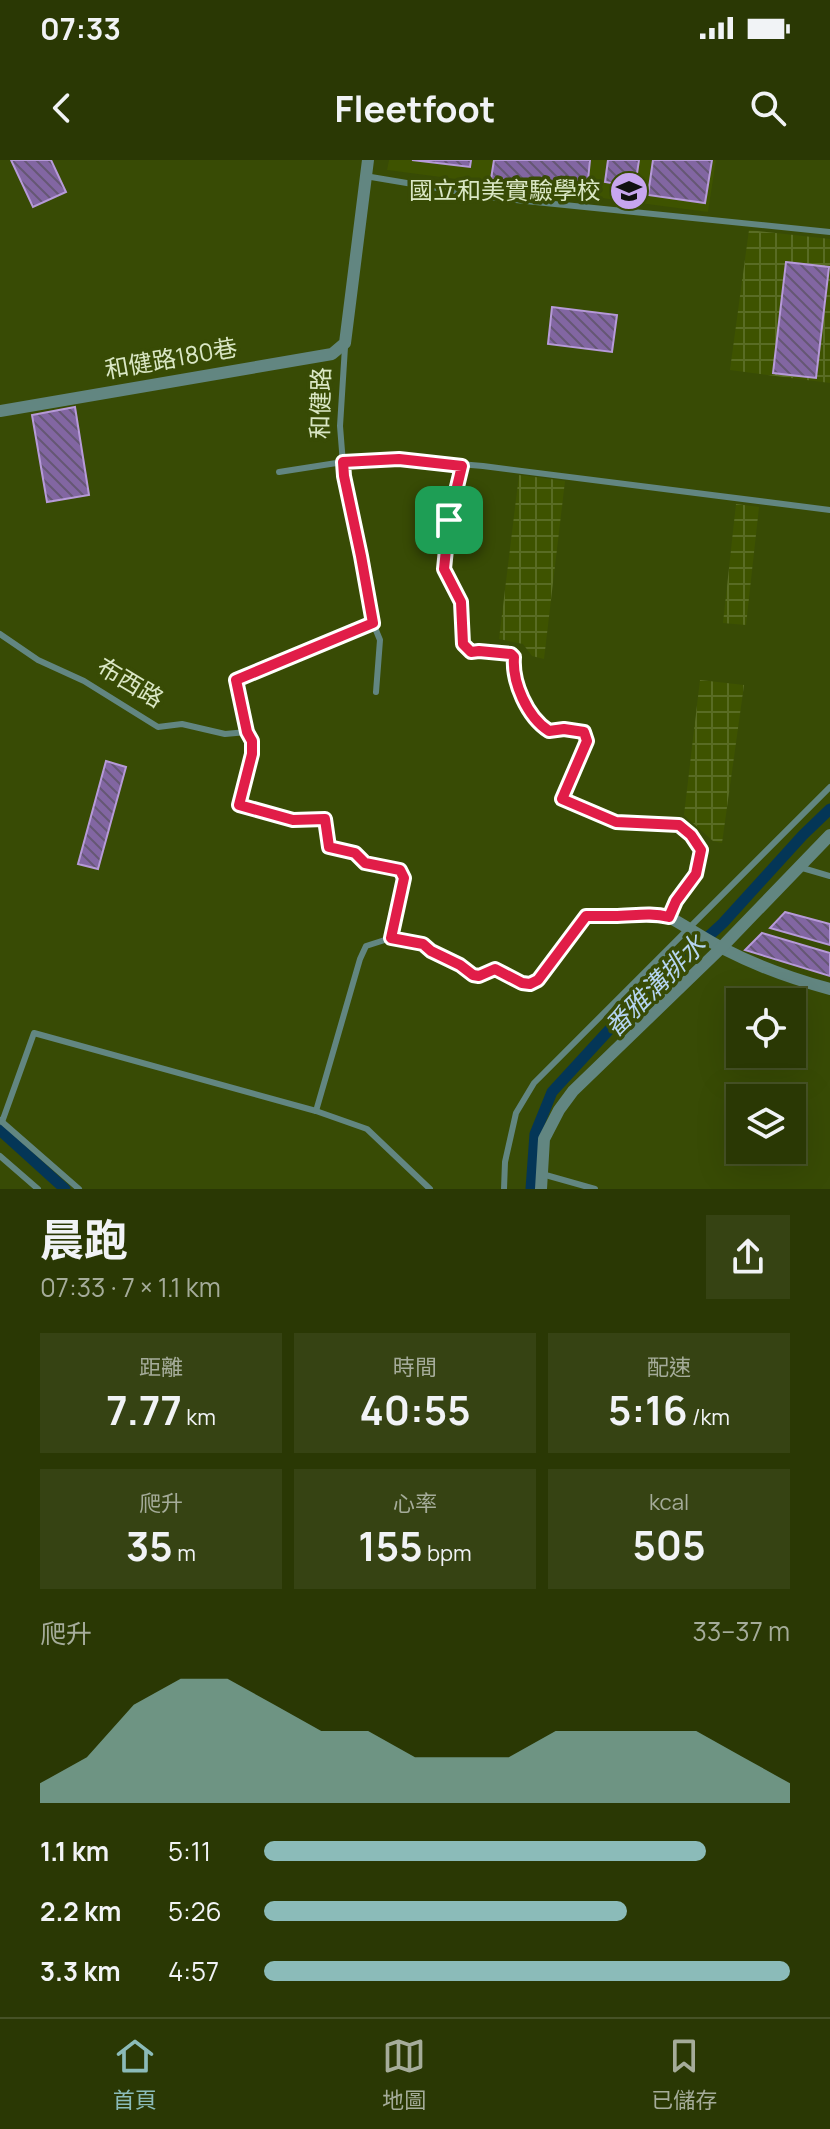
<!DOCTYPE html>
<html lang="zh-TW">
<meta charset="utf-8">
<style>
body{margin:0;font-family:Manrope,"Noto Sans TC",sans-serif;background:#364313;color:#f1f3f6;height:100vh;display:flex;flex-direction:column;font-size:30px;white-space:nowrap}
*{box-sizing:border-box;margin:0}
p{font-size:26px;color:#a5ac9a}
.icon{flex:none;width:44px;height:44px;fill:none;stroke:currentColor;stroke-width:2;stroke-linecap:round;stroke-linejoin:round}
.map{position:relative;height:1029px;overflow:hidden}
.sheet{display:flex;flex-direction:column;background:#2a3804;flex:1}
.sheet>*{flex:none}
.fabs{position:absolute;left:726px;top:828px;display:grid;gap:16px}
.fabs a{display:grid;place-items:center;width:80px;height:80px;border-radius:0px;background:#2a3804;box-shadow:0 8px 32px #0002,0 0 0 2px #465226;font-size:40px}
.pin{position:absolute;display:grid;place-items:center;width:68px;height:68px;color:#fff;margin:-34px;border-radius:16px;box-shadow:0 4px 12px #0006}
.round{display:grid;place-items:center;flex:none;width:84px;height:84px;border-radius:0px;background:#364313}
.overview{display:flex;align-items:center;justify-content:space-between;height:136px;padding:0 40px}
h1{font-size:44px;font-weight:700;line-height:60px}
.metrics{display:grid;grid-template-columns:repeat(3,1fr);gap:12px;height:136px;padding:8px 40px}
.metrics div{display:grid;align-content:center;border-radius:0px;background:#364313;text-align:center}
.metrics b{font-size:40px;font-weight:700}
.metrics small{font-size:22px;font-weight:400}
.metrics p{font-size:22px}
.chart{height:224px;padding:16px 40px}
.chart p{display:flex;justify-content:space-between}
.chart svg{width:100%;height:144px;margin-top:8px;fill:#8bbbb9;opacity:.7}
ul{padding:0 40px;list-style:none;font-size:26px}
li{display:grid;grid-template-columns:128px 96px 1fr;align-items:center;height:60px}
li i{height:20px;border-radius:10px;background:#8bbbb9}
.status{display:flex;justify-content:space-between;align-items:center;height:56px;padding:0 40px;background:#2a3804;direction:ltr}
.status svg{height:22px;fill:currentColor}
header{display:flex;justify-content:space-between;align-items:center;height:104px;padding:0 40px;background:#2a3804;font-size:36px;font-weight:700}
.tabs{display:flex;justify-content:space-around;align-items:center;height:112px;border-top:2px solid #465226;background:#2a3804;font-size:22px;color:#a5ac9a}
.tabs a{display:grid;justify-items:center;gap:4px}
.tabs .active{color:#8bbbb9}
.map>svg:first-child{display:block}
.built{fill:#3e5300}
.industrial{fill:url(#industrial-grid)}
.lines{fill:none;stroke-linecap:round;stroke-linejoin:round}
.canal{stroke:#043657;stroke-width:11}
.building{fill:url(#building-back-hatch);stroke:#b69ad8;stroke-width:2}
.service{stroke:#628681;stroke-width:6}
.minor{stroke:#628681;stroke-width:12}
.route-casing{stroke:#fff;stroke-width:16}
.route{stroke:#e11d48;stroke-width:10}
.labels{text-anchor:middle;stroke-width:7;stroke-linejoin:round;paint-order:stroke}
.poi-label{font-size:24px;fill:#dae7c5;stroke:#384b05;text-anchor:end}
.street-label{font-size:24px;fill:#dae7c5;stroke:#384b05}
.water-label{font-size:26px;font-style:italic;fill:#b5d4f0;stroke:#384b05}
</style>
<div class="status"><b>07:33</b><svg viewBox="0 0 49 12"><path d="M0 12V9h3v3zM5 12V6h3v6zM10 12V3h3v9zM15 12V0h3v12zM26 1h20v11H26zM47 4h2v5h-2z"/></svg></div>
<header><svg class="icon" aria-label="back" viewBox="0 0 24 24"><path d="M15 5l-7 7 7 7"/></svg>Fleetfoot<svg class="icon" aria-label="search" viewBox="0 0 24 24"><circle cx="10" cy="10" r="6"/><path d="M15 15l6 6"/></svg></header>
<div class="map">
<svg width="830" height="1029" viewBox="0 0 830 1029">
<defs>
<pattern id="industrial-grid" width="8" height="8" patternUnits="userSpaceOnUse" patternTransform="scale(2)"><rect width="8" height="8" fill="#3e5300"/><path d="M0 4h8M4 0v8" fill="none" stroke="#596c24"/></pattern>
<pattern id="building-back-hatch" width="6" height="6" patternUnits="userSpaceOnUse" patternTransform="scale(2)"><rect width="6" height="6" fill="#8266a2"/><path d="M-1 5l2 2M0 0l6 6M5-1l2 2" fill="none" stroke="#655774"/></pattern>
</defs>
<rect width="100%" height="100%" fill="#384b05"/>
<polygon class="built" points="389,0 716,0 708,52 387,10"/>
<g class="industrial">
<polygon points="749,70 830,79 830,223 730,210"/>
<polygon points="519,315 565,321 544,499 532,496 523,484 499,479"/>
<polygon points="736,344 759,347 746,465 723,463"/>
<polygon points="700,520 744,525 722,683 713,681 684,655"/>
</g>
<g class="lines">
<g class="canal">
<polyline points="0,970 65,1029"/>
<polyline points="531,1029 535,974 552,932 620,858 723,763 803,675 830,649"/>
</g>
</g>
<g class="building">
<polygon points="11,0 51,0 66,32 33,47"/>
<polygon points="412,0 471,0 470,7"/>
<polygon points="494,0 590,0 587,30 491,19"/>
<polygon points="608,0 639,0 635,27 605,22"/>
<polygon points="653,0 712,0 705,43 648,35"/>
<polygon points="786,102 829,107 816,218 773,213"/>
<polygon points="552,147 617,155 612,192 548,184"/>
<polygon points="75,247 89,335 47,342 32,255"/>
<polygon points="106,601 126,607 98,709 78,704"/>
<polygon points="785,752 830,764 830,785 770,768"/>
<polygon points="762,773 830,793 830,816 745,790"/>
</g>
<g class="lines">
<g class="service">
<polyline points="365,16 496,38 830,72"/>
<polyline points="345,187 340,266 344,316 361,396 373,463 380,480 376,532"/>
<polyline points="279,312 343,302 399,299 483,306 830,350"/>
<polyline points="0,474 38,500 84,521 158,567 182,564 225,574 247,572 236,520 373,463"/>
<path d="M247 572C259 594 245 622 239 645L293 660 325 659 329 687 355 693 365 703 400 710 404 718 391 778"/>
<polyline points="799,707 830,716"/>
<path d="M316 951 360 799 366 786 391 778 417 781 423 784 431 791 460 805 473 815 479 816 495 809 522 823 530 824 538 820 586 756H617L640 754 669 757 676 741 696 714 701 690 691 675 679 665 616 662 562 639 587 581 584 572 564 569 549 571C527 557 512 522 514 497L511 494 479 491 471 492 463 484 461 442 444 409 449 360 462 306"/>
<polyline points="0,960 79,1029"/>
<polyline points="2,962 34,873 316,951 367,969 430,1029"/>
<polyline points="0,996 38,1029"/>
<polyline points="542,1014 595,1029"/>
<polyline points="504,1029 505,1002 516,953 534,923 830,627"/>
</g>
<g class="minor">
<polyline points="0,251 332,194 345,183 368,0"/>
<path d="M669 757C687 767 705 779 724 789 757 806 793 819 830 829"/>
<polyline points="541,1029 544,979 559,950 573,931 721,788 830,675"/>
</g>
</g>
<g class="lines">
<defs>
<path id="route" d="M399 299 462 306 449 360 444 409 461 442 463 484 471 492 479 491 511 494 514 497C512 522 527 557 549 571L564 569 584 572 587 581 562 639 616 662 679 665 691 675 701 690 696 714 676 741 669 757C650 752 633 756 614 756 605 756 595 756 586 756L538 820 530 824 522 823 495 809 479 816 473 815 460 805 431 791 423 784 391 778 404 718 400 710 365 703 355 693 329 687 325 659 293 660 239 645 252 594V581L247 572 236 520 373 463 361 396 344 316 343 302Z"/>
</defs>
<use href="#route" class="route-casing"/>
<use href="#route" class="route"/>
</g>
<defs>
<symbol id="school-disc" viewBox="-11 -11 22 22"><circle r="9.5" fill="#c7a6ef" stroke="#384b05"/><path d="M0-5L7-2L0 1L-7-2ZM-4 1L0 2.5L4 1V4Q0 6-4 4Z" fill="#111"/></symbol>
</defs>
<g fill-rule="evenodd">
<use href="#school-disc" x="607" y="9" width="44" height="44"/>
</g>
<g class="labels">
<g class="poi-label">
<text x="601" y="39">國立和美實驗學校</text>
</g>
<g class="street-label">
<text transform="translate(171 199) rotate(-10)" y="8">和健路180巷</text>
<text transform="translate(321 243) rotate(-89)" y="8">和健路</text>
<text transform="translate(130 523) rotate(31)" y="8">布西路</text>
</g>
<g class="water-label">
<text transform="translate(655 826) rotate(-45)" y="9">番雅溝排水</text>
</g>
</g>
</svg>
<div class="fabs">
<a><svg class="icon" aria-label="locate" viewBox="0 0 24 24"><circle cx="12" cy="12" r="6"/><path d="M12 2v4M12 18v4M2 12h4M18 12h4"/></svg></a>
<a><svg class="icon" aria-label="layers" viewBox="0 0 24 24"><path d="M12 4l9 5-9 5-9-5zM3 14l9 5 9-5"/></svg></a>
</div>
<div class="pin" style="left:449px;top:360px;background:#1e9e55"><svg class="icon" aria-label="arrive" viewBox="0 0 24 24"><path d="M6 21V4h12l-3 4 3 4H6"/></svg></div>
</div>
<section class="sheet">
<div class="overview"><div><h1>晨跑</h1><p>07:33 · 7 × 1.1 km</p></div><a class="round"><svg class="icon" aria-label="share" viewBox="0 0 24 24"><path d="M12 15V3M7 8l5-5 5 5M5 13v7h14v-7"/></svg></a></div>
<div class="metrics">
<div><p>距離</p><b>7.77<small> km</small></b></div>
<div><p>時間</p><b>40:55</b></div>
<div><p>配速</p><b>5:16<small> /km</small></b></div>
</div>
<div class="metrics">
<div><p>爬升</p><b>35<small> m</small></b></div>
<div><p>心率</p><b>155<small> bpm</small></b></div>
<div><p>kcal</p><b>505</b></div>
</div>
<div class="chart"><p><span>爬升</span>33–37 m</p>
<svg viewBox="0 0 160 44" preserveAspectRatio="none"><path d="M0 44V38L10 30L20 14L30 6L40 6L50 14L60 22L70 22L80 30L90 30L100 30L110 22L120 22L130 22L140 22L150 30L160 38V44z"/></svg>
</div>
<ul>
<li><b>1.1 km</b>5:11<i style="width:84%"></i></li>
<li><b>2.2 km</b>5:26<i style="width:69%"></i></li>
<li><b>3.3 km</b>4:57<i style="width:100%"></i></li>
</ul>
</section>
<nav class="tabs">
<a class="active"><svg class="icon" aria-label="home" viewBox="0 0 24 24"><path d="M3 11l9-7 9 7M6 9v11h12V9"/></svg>首頁</a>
<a><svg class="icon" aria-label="map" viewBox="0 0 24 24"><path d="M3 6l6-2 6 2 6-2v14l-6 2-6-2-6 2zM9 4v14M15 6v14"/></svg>地圖</a>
<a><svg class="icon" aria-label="saved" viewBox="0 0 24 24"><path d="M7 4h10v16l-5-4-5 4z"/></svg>已儲存</a>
</nav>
